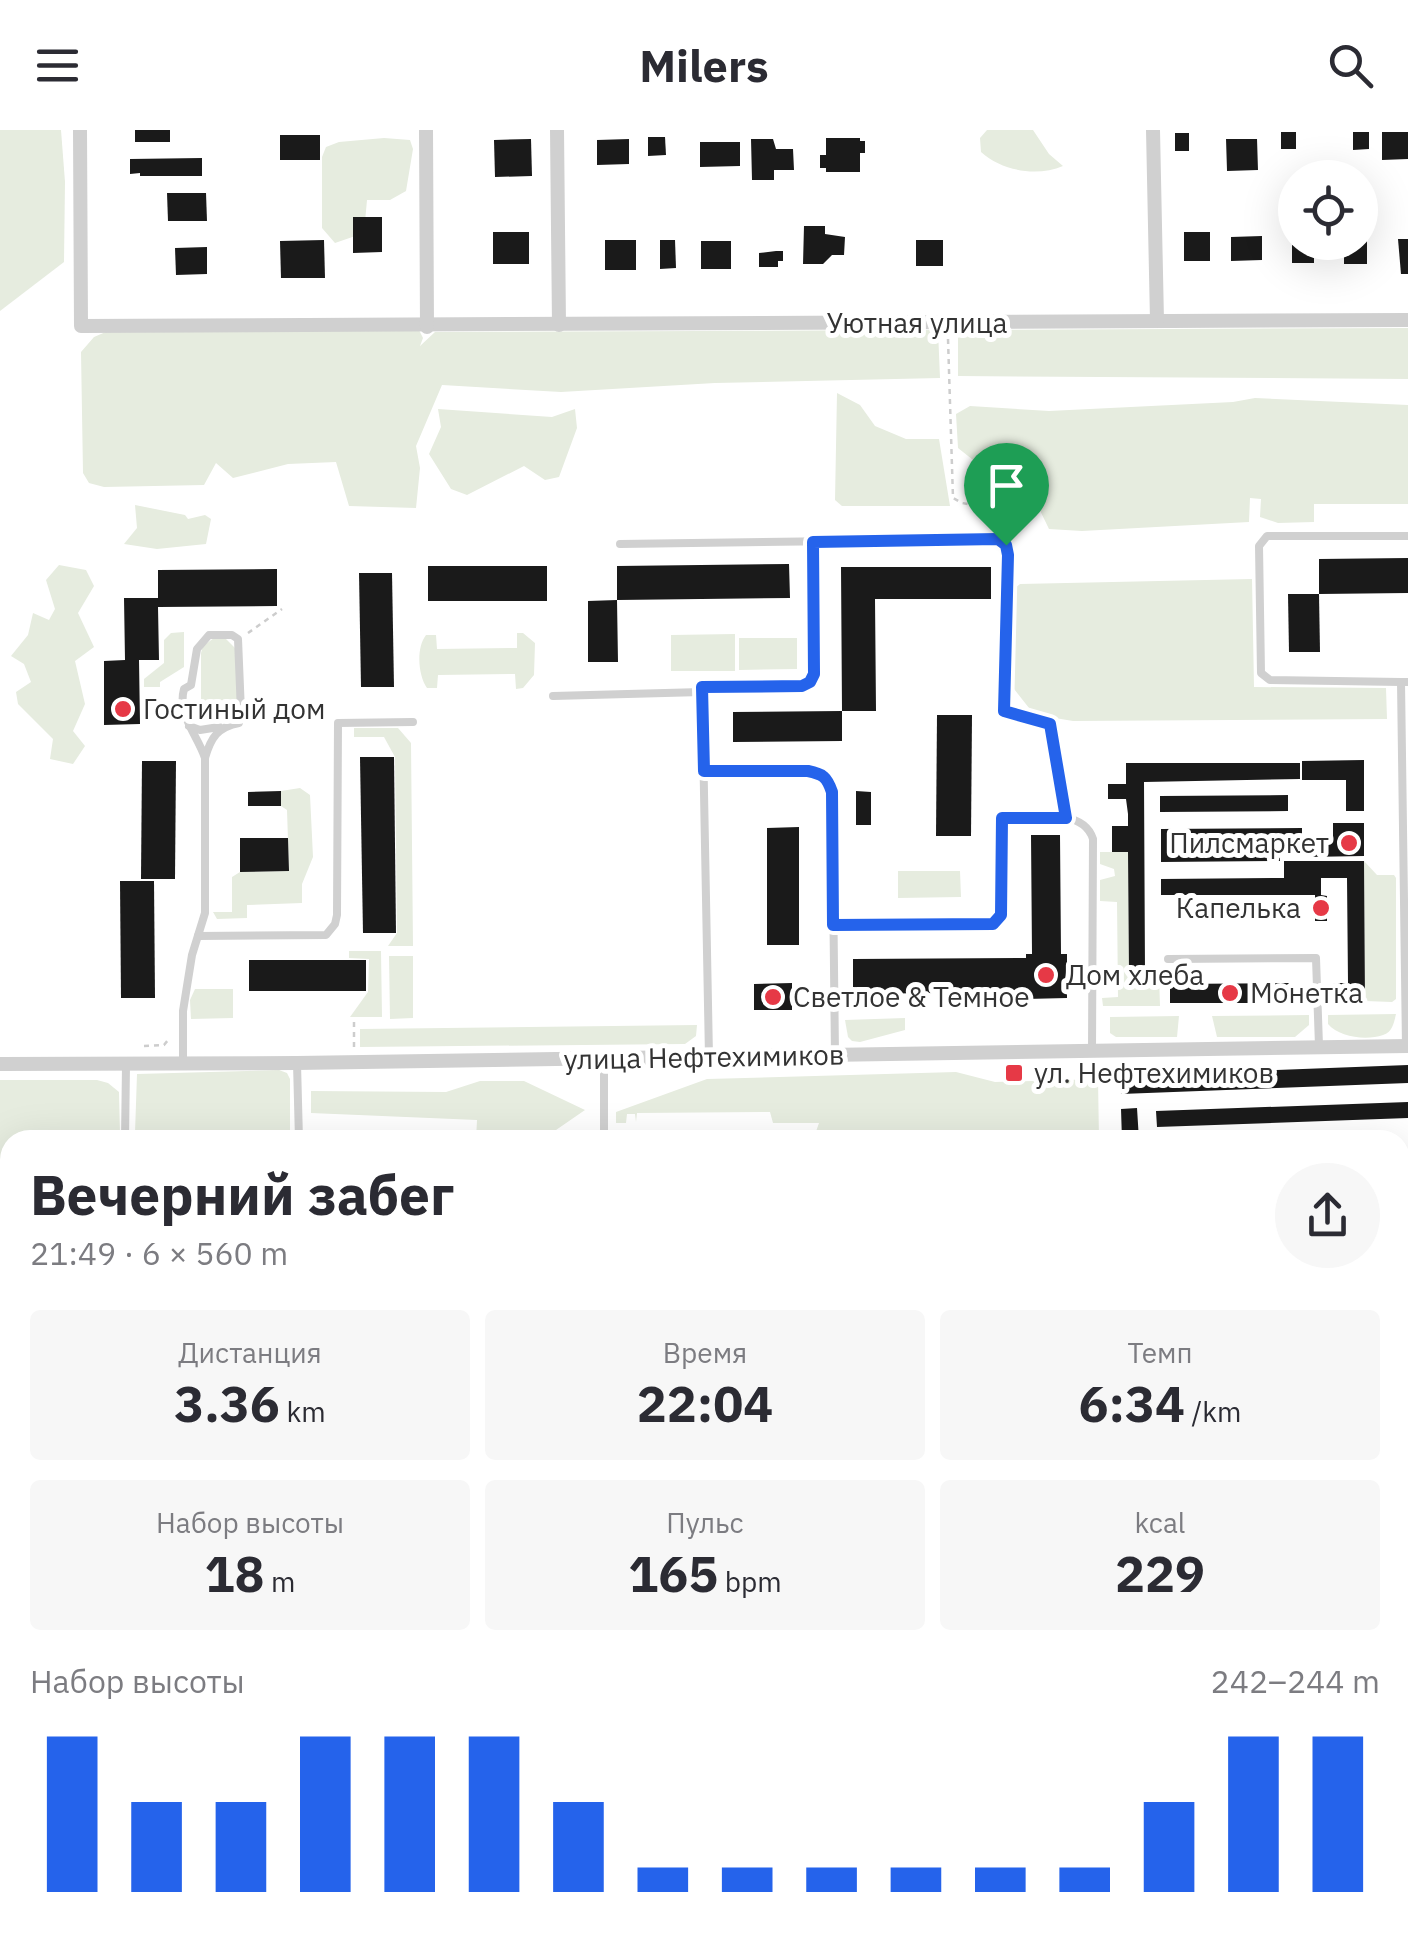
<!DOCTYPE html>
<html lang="ru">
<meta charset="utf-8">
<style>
body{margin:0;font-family:"IBM Plex Sans",sans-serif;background:#f7f7f7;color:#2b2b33;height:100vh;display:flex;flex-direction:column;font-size:38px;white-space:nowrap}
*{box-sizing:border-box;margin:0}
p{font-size:32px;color:#7c7c81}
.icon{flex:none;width:55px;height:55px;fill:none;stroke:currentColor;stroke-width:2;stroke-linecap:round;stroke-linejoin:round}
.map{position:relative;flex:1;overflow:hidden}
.panel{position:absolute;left:0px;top:1000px;width:1410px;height:810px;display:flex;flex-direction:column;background:#fff;border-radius:30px 30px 0 0;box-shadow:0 10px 40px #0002}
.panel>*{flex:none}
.buttons{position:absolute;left:1278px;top:30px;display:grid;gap:20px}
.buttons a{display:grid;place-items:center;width:100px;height:100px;border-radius:50%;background:#fff;box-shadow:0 10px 40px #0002;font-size:50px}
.pin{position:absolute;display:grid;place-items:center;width:85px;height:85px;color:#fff;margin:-102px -42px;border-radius:50% 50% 50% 0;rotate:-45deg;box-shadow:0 0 10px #0007}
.pin .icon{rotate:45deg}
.round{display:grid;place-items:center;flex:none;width:105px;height:105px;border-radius:52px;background:#f7f7f7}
.headline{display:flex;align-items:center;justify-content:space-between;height:170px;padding:0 30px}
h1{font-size:55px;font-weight:700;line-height:75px}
.metrics{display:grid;grid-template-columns:repeat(3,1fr);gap:15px;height:170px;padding:10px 30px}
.metrics div{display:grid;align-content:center;border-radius:10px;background:#f7f7f7;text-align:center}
.metrics b{font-size:50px;font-weight:700}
.metrics small{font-size:28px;font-weight:400}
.metrics p{font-size:28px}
.chart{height:280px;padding:20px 30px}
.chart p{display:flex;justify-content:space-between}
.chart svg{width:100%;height:180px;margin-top:10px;stroke:#2563eb;stroke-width:6}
header{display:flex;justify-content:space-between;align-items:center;height:130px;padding:0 30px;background:#fff;font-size:45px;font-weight:700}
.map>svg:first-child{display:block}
.green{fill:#e6ecdf}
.building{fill:#1a1a1a}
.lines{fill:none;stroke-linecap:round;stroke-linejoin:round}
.path{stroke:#cdcdcd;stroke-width:2.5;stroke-dasharray:5 5;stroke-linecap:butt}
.service{stroke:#d0d0d0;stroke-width:8}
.minor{stroke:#d0d0d0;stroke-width:14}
.route-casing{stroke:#fff;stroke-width:20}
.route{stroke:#2563eb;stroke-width:12}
.poi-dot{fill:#e63946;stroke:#fff;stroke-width:4}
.labels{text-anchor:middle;stroke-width:10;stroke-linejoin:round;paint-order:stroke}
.street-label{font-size:28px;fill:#333;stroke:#fff}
.poi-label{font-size:28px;fill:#333;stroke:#fff;text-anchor:start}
</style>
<header><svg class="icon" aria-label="menu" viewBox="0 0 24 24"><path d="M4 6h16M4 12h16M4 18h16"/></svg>Milers<svg class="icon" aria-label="search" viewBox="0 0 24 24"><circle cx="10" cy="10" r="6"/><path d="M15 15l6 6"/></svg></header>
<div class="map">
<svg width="1408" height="1810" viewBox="0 0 1408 1810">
<rect width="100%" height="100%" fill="#fff"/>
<g class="green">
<polygon points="0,0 61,0 65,52 64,132 0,181"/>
<path d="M987 0H1033L1049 24 1063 36C1037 47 1002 41 981 22L980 8Z"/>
<polygon points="384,8 410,10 413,19 406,61 390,70 367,70 364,103 335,113 322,98 322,27 326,17 339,12"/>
<polygon points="414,190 423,208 420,216 435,202 938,200 940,248 715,253 561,262 442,255 416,316 420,338 416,378 349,376 336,332 288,334 233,348 216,333 204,355 104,357 89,353 83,343 81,222 94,207 108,201"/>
<polygon points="1408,198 1408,249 958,246 958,200"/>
<polygon points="837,263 860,275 875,296 906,309 939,309 950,376 842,376 835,370"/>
<polygon points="1255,268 1408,275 1408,374 1314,374 1314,392 1278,393 1260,387 1261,369 1250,368 1249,392 1082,401 1049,399 1033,366 1007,357 958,318 956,284 970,276 1049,281 1233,272"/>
<polygon points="438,279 552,287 575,279 577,298 559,347 545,350 524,336 467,365 451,359 429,324 441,297"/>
<polygon points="135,375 185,385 188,389 205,385 211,389 206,414 157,419 124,414 137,398"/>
<polygon points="59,435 86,440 94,456 78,483 94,517 75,531 85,574 73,601 85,616 73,634 50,629 53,609 18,574 16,562 31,552 24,534 11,526 28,505 33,483 49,490 55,479 46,450"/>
<polygon points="1252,449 1254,557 1386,558 1387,589 1073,591 1049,587 1029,578 1014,559 1014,459 1020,454"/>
<polygon points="184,502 184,537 160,552 160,557 144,557 144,549 164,533 164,510 171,503"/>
<path d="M517 503H523L535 513 534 545 523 558 516 559 515 544 438 545 437 558H427C418 545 416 518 426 505H436L437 519 517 518Z"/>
<polygon points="735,504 735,541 671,541 671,505"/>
<polygon points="214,508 226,509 235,518 238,572 201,572 201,523 203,516"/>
<polygon points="739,508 797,508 797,539 739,540"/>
<polygon points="354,598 398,598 411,613 413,816 388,816 397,803 395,627 384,607 354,607"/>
<polygon points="300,658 310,665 313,727 302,754 302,773 247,775 247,788 217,789 213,782 232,782 232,747 240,742 289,741 287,680 281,676 281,661"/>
<polygon points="1100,722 1128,722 1129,844 1159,845 1160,876 1103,876 1102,868 1118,867 1117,772 1100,771 1100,750 1115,746 1114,739 1100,734"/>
<polygon points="1364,731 1377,745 1394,745 1396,748 1396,869 1392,872 1365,871"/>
<polygon points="898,741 960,741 961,767 898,768"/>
<polygon points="349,821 381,821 382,887 350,887 368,862 369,829 349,828"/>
<polygon points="389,826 413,826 413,888 390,889"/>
<polygon points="195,859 233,859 233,888 191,889 190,870"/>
<path d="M1396 884C1394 892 1393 902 1383 905 1366 911 1339 907 1328 894V885Z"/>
<polygon points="1309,885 1309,895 1295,907 1217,907 1212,886"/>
<polygon points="1179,886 1177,907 1116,907 1110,903 1110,887"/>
<polygon points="905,888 905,900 860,912 852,911 848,907 845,890"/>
<polygon points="697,895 696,906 685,914 360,917 360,899"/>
<polygon points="279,940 287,943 290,949 290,1004 287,1010 207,1010 206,1002 135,1003 137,944"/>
<polygon points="956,942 995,952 1098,949 1099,1010 813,1010 819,993 773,993 770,982 637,983 636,992 635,984 627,984 626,993 616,993 616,982 707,949"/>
<polygon points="0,950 97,950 108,953 119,962 120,1005 118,1010 10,1010 10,1536 0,1532"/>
<polygon points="480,951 524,951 585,980 556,1000 555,1010 476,1010 477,990 311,983 311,961 446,962"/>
<polygon points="2,1789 10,1789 10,1800 227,1800 227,1810 0,1810"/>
<rect x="369" y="1800" width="108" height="10"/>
<polygon points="582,1800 691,1800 691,1810 573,1810"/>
</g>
<g class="building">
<rect x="135" y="0" width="35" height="12"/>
<rect x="1281" y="2" width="15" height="17"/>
<polygon points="1353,2 1369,2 1369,19 1353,20"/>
<polygon points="1382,2 1408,2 1408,29 1382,30"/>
<rect x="1175" y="3" width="14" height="18"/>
<rect x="280" y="5" width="40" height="25"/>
<polygon points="648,7 665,7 666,25 648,26"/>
<polygon points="826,8 860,8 860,11 865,11 865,23 860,23 860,42 826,42 826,38 820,38 820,25 826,25"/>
<polygon points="531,9 532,46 495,47 494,10"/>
<polygon points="629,9 629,34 597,35 597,10"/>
<polygon points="751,9 773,9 776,19 793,19 794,40 774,40 774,50 752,50"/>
<polygon points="1226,9 1257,9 1258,40 1227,41"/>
<polygon points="700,12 740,12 740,36 700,37"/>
<polygon points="202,28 202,46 140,46 140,43 130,44 130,29"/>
<polygon points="167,63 206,63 207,91 168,91"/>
<polygon points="353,87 382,87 382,122 353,123"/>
<polygon points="804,96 825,96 825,104 845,107 844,125 832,125 823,134 803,134"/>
<rect x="493" y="102" width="36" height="32"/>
<rect x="1184" y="102" width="26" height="29"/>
<polygon points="1262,106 1262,130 1231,131 1231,107"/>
<polygon points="1398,109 1408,109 1408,144 1401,144"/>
<polygon points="324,110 325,148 281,148 280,111"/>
<rect x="605" y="110" width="31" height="30"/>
<polygon points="660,110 675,110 676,138 660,139"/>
<rect x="916" y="110" width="27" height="26"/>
<polygon points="1360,110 1367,110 1367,134 1344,134 1344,112 1360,112"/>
<rect x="701" y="111" width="30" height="28"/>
<rect x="1292" y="115" width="22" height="18"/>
<polygon points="207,117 207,144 176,145 175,118"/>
<polygon points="776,121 783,121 783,131 778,131 778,137 759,137 759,123"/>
<polygon points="1408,428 1408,463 1319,464 1319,429"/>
<polygon points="789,434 790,468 617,470 618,532 588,532 588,471 617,470 617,436"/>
<rect x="428" y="436" width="119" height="35"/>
<polygon points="841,437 991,437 991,469 875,469 876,581 842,581"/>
<polygon points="277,439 277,476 158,477 159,530 139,530 140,594 104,595 104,531 125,530 124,468 158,468 158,440"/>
<polygon points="359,443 392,443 394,557 361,557"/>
<polygon points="1288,464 1319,464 1320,522 1289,522"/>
<polygon points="842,581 842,611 733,612 733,582"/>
<polygon points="937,585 972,585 971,706 936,706"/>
<polygon points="360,627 394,627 396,803 363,803"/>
<polygon points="1364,630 1364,681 1346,681 1346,650 1302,650 1302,631"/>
<polygon points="142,631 176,631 175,749 141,749"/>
<polygon points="1126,633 1300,633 1300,649 1144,652 1145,844 1129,844 1128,722 1112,722 1112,696 1128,696 1128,684 1126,669 1108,669 1108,654 1126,654"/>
<polygon points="281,661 281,676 248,676 248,662"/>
<polygon points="856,661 871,662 871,695 856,695"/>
<polygon points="1288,665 1288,681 1160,682 1160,666"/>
<polygon points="1333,693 1364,693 1364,726 1307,727 1307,711 1333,711"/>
<polygon points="799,697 799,815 767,815 767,698"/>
<polygon points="1302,698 1302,717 1279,718 1280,731 1161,732 1161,699"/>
<polygon points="1031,705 1060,705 1061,824 1067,824 1067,868 1026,869 1026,862 853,864 853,829 1026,828 1026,824 1032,824"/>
<polygon points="240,708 288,708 289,741 240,742"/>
<polygon points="1284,731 1364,731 1365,871 1326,872 1326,853 1348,853 1347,748 1321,748 1321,765 1327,766 1327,791 1315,791 1315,765 1161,765 1161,749 1284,748"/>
<polygon points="120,751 154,751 155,868 121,868"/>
<rect x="249" y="830" width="117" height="31"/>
<polygon points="792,853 792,880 754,880 754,854"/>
<polygon points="1289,853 1289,873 1170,873 1170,854"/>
<polygon points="1408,935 1408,953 1121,964 1120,946"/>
<polygon points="1408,972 1408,988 1157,997 1156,981"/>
<polygon points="1137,978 1139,1010 1122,1010 1121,979"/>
<polygon points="1408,1034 1408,1067 1400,1067 1400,1035"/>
<polygon points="1408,1234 1408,1362 1406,1362 1400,1331 1400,1236"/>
<polygon points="1408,1465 1408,1501 1400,1502 1400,1466"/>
<polygon points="1400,1789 1404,1791 1408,1800 1408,1810 1371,1810 1370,1806 1349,1810 1299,1810 1297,1802 1400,1800"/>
<polygon points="307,1800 344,1800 344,1810 308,1810"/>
<rect x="947" y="1800" width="36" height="10"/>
<polygon points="1097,1800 1133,1800 1133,1807 1097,1810"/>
<polygon points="1177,1800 1213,1800 1216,1810 1179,1810"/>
</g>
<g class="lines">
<g class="path">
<polyline points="948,209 953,368 962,373 1001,380 1009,391 1008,400"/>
<polyline points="248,503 282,479"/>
<polyline points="354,892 354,918"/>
<polyline points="144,916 164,915 168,910"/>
</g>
<g class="service">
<polyline points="620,414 998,409 1006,415 1008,425 1004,581 1049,594 1066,688"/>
<polyline points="1401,552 1270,550 1261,543 1259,416 1267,406 1408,406"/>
<polyline points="553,566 702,562"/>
<polyline points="189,596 200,600 219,597"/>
<path d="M704 641H808C823 644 828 647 832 662L835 925"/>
<path d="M833 795 993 794 1001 785 1002 688C1030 688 1083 676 1093 709L1092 921"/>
<polyline points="198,806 326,805 335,794 337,785 338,593 413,592"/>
<polyline points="1168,829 1316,828 1319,916"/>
<polyline points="1406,917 1401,552 1408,552"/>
<polyline points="709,927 702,557 802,556 810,552 814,545 813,412"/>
<polyline points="604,928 604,1006 794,1006"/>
<path d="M183 931V881L192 825 205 783V628C211 607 218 597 239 593L241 582 238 509 232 505H209L197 519 191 555 184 559C177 585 197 604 205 628"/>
<polyline points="297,933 299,1010"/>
<polyline points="125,1010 126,935"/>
<polyline points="286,1800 287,1810"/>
<polyline points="366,1800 366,1810"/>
<polyline points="780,1800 780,1810"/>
<polyline points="919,1800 919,1810"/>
<polyline points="1013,1800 1013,1810"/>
<polyline points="1089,1800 1089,1810"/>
<polyline points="1167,1800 1170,1810"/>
<polyline points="1223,1800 1225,1810"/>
<polyline points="536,1801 536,1810"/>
</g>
<g class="minor">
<polyline points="80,0 81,196 1408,190"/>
<polyline points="426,0 427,197"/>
<polyline points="557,0 559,195"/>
<polyline points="1153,0 1157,191"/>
<polyline points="0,934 297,933 1408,916"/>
<polyline points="0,1589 10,1586"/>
<polyline points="700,1800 701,1810"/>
</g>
</g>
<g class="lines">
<defs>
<path id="route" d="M998 409 1006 415 1008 425 1004 581 1050 594 1066 688H1002L1001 785 993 794 833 795 832 662C827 647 823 644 808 641H704L702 557 802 556 810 552 814 544 813 412Z"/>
</defs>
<use href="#route" class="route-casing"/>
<use href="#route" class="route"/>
</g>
<g class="poi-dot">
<circle cx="123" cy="579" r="10"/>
<circle cx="1349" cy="713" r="10"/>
<circle cx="1321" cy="778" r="10"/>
<circle cx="1046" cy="845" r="10"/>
<circle cx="1230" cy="863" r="10"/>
<circle cx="773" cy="867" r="10"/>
<rect x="1004" y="933" width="20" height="20" rx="5"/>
</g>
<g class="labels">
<g class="street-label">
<text x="917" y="203">Уютная улица</text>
<text transform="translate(704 927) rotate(-1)" y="10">улица Нефтехимиков</text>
</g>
<g class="poi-label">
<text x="143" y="589">Гостиный дом</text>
<text x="1329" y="723" text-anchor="end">Пилсмаркет</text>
<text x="1301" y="788" text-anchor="end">Капелька</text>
<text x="1066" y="855">Дом хлеба</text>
<text x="1250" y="873">Монетка</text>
<text x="793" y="877">Светлое &amp; Темное</text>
<text x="1034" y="953">ул. Нефтехимиков</text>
</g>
</g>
</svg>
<div class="buttons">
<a><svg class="icon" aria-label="locate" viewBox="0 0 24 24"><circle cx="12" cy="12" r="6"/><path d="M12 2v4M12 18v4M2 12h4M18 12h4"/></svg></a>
</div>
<div class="pin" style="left:1006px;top:415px;background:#1e9e55"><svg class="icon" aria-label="arrive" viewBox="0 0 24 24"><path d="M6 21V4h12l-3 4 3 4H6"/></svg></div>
<section class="panel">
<div class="headline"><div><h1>Вечерний забег</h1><p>21:49 · 6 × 560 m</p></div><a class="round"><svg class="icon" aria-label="share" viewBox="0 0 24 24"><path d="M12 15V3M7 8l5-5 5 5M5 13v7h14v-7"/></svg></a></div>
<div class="metrics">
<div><p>Дистанция</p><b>3.36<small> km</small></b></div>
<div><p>Время</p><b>22:04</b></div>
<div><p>Темп</p><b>6:34<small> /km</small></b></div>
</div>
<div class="metrics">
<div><p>Набор высоты</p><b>18<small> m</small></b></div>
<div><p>Пульс</p><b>165<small> bpm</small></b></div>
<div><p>kcal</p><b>229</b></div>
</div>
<div class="chart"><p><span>Набор высоты</span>242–244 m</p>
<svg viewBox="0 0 160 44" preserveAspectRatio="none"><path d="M5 44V6M15 44V22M25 44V22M35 44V6M45 44V6M55 44V6M65 44V22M75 44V38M85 44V38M95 44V38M105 44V38M115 44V38M125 44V38M135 44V22M145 44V6M155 44V6"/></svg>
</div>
</section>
</div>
